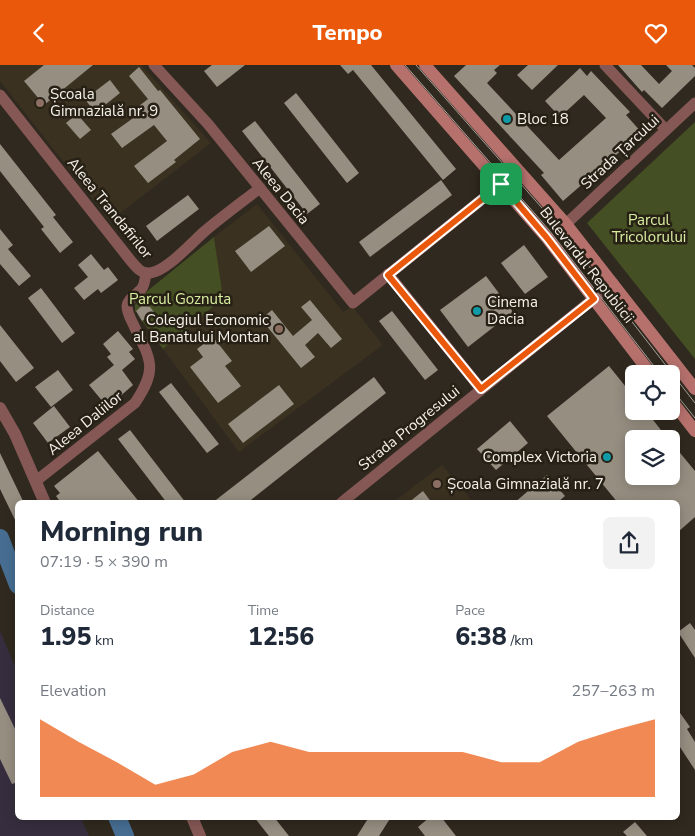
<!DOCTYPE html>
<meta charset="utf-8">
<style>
body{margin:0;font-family:"Nunito Sans",sans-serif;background:#f2f2f3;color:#1f2937;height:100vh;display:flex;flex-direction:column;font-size:19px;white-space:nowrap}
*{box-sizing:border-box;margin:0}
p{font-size:16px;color:#747a83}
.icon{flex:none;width:28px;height:28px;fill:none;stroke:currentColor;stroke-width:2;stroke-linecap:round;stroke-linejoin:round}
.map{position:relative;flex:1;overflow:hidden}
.panel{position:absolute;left:15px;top:435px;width:665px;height:320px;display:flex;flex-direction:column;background:#fff;border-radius:8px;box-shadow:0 2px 12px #0003}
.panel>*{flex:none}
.controls{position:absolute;left:625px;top:300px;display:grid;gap:10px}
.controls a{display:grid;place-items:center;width:55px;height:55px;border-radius:8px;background:#fff;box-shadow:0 2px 12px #0003;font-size:25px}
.pin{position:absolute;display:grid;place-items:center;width:42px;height:42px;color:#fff;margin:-21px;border-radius:10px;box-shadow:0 2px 8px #0006}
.round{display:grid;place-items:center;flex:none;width:52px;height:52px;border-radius:8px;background:#f2f2f3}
.head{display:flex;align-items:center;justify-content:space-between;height:85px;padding:0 25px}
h1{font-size:28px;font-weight:800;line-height:38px}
.stats{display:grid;grid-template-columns:repeat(3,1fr);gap:8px;height:85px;padding:5px 25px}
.stats div{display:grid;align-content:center}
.stats b{font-size:25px;font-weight:800}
.stats small{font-size:14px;font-weight:400}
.stats p{font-size:14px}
.chart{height:140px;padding:10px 25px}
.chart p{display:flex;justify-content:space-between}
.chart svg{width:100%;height:90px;margin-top:5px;fill:#ea580c;opacity:.7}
header{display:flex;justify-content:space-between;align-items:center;height:65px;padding:0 25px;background:#ea580c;color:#fff;font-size:22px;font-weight:800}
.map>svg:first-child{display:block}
.built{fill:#3b3121}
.industrial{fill:#362e3e}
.green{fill:#444f23}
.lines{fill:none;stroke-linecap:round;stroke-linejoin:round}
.river{stroke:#476e92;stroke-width:18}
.building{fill:#968e81}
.minor{stroke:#855855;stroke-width:11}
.tertiary{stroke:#855855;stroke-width:12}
.secondary{stroke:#b7716d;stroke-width:12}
.tram{stroke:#a7a29a;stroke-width:1}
.route-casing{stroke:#fff;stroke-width:10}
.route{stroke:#ea580c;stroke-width:6}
.education-dot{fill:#8d6e63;stroke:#262015;stroke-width:2}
.culture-dot{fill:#0f9aa8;stroke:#262015;stroke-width:2}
.labels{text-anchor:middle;stroke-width:5;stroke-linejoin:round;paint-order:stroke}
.poi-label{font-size:15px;fill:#f5f1ea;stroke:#262015;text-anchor:start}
.street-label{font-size:15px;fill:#f5f1ea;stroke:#262015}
.park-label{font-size:15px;fill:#d8ed9f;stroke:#262015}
</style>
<header><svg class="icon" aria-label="back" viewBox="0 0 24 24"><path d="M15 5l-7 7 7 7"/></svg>Tempo<svg class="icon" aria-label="heart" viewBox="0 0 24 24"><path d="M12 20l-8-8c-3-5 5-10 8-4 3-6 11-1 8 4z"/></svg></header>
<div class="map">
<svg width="695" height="771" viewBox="0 0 695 771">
<rect width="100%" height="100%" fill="#30291f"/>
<g class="built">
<polygon points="0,0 141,0 211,78 110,156 0,16"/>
<polygon points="257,139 343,247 352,241 383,280 239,387 163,284 222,233 214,172"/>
<polygon points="442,400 473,437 392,438"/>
</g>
<polygon class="industrial" points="0,566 17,606 18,752 81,753 89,771 0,771"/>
<g class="green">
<polygon points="695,57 695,294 587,158"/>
<polygon points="214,172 223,233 163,284 142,256 154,247 146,238 135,247 135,240 140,232"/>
</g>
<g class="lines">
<g class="river">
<polyline points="0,473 18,520"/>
<polyline points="117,752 125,771"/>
</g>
</g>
<g class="building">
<polygon points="44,0 93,0 44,40 24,16"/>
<polygon points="212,0 245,0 217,22 204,6"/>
<polygon points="340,0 371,0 456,104 443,115 353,5 348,9"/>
<polygon points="466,0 500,0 494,5 497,8 487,18 559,95 606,53 584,30 560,52 545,36 580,3 587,11 591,6 630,47 626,50 643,69 626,85 624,83 563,136 541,110 544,108 454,11"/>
<polygon points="528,0 558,0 532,25 517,10"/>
<polygon points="618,0 641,0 659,19 672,6 666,0 692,0 695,3 695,11 662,43 644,25 642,27"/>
<polygon points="139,2 158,26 160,25 200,74 174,95 176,97 148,118 134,101 167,76 154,60 122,83 111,69 143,46 139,41 148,34 129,11"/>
<polygon points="110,15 120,28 95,48 85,34"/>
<polygon points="296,28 359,108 347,118 284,38"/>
<polygon points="77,49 91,65 80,74 66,58"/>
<polygon points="255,56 320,139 307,149 242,66"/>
<polygon points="0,79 56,150 53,152 73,177 60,188 41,164 44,162 0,106"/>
<polygon points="441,115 452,130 370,192 359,177"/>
<polygon points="188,130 199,144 157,176 146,161"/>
<polygon points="269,161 285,181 251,207 235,186"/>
<polygon points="0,164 13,180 8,184 31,211 19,221 0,199"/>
<polygon points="524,180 548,212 525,229 501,198"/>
<polygon points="91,189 104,205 108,202 118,215 101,228 98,224 84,235 74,223 88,212 78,200"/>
<polygon points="486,211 513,247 468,282 440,245"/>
<polygon points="41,223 75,268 62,278 28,233"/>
<polygon points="310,235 342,274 331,283 318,268 305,280 315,292 301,303 261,254 272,245 293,271 312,255 301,242"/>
<polygon points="146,237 154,247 142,256 136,246"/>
<polygon points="392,246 438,305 425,315 379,256"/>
<polygon points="0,260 34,303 16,317 0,296"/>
<polygon points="118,266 133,284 129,287 135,294 122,305 133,320 117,334 113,330 104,338 89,320 114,300 107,292 111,289 103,279"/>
<polygon points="213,272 232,296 225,301 241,321 218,338 190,302 203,292 197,284"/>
<polygon points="609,301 634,332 634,346 646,346 668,374 634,374 634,411 671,411 671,377 695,406 695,452 678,467 678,438 618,438 547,351"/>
<polygon points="58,305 73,325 51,342 35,322"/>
<polygon points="374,312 386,328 247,438 212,438"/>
<polygon points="171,318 219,379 207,388 159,327"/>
<polygon points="279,320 294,339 243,378 228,359"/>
<polygon points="54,341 70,362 48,378 33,358"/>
<polygon points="510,356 528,378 496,405 477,384"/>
<polygon points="130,365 186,438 167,438 118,374"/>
<polygon points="98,386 140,438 61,438 56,431 60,428 54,421"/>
<polygon points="0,388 24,438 18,438 18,461 0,424"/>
<polygon points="547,410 565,431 557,438 514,438"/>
<polygon points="423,426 432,438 408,438"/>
<polygon points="690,558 695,565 695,593 678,567"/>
<polygon points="0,633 18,670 18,717 12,719 0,694"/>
<polygon points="678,645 690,662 687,664 695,677 695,705 678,679"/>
<polygon points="254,752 274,752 289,771 269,771"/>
<polygon points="369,752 391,752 379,771 357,771"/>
<polygon points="430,752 441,752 456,771 425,771 418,762"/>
<polygon points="635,757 647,771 627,771 623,767"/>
</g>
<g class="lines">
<g class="minor">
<polyline points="154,0 208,59 353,238 501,119"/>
<polyline points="605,0 666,65"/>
<path d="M0 30 131 196C136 202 141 209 150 208 167 206 191 178 205 166 223 151 242 137 260 123"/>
<polyline points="566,159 695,38"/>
<polyline points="388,209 481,324"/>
<path d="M36 416 135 338C157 305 152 296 135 263 132 256 127 249 127 241 128 233 138 229 142 223 145 219 145 213 146 208"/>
<polyline points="341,438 613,218"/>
</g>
<g class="tertiary">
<polyline points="0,343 15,369 45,438"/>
<polyline points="192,752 200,771"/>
</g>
<g class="secondary">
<polyline points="396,0 547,173 651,309"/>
<polyline points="425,0 566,159 695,324"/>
<polyline points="671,335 695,366"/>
</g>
<g class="tram">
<polyline points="405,0 549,165 660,309"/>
<polyline points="416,0 557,160 695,338"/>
<polyline points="671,323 695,353"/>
</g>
</g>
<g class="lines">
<defs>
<polygon id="route" points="501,119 547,173 594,234 481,324 388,210"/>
</defs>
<use href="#route" class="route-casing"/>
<use href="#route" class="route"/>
</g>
<g class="education-dot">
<circle cx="40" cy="38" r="5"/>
<circle cx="279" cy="264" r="5"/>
<circle cx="437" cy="419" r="5"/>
</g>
<g class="culture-dot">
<circle cx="507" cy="54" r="5"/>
<circle cx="477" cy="246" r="5"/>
<circle cx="607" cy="392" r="5"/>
</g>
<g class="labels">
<g class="poi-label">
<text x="50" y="34">Școala<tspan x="50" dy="17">Gimnazială nr. 9</tspan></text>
<text x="517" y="59">Bloc 18</text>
<text x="487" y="242">Cinema<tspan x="487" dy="17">Dacia</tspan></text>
<text x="269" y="260" text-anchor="end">Colegiul Economic<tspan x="269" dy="17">al Banatului Montan</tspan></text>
<text x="597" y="397" text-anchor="end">Complex Victoria</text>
<text x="447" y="424">Școala Gimnazială nr. 7</text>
</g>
<g class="street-label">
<text transform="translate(620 87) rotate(-43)" y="5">Strada Țarcului</text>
<text transform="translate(281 126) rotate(51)" y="5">Aleea Dacia</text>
<text transform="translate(110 143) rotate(51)" y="5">Aleea Trandafirilor</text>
<text transform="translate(587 200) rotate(52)" y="5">Bulevardul Republicii</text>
<text transform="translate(85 358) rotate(-39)" y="5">Aleea Daliilor</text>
<text transform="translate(409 363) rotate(-39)" y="5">Strada Progresului</text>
</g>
<g class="park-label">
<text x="649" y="160">Parcul<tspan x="649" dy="17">Tricolorului</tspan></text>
<text x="180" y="239">Parcul Goznuta</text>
</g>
</g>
</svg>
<div class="controls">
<a><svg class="icon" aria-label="locate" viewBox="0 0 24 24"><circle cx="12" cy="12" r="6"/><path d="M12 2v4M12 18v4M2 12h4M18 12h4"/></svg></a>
<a><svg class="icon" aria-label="layers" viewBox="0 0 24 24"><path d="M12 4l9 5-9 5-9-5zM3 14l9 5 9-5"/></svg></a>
</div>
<div class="pin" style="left:501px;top:119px;background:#1e9e55"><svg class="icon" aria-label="arrive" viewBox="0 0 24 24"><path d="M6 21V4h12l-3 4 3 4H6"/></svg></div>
<section class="panel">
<div class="head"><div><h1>Morning run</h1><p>07:19 · 5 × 390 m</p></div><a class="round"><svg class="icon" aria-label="share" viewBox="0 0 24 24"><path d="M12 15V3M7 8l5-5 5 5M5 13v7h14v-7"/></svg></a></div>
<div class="stats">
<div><p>Distance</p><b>1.95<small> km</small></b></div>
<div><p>Time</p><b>12:56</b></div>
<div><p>Pace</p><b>6:38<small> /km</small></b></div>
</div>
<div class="chart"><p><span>Elevation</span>257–263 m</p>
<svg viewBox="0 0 160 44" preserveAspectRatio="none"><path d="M0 44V6L10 17L20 27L30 38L40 33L50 22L60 17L70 22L80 22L90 22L100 22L110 22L120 27L130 27L140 17L150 11L160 6V44z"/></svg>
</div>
</section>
</div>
